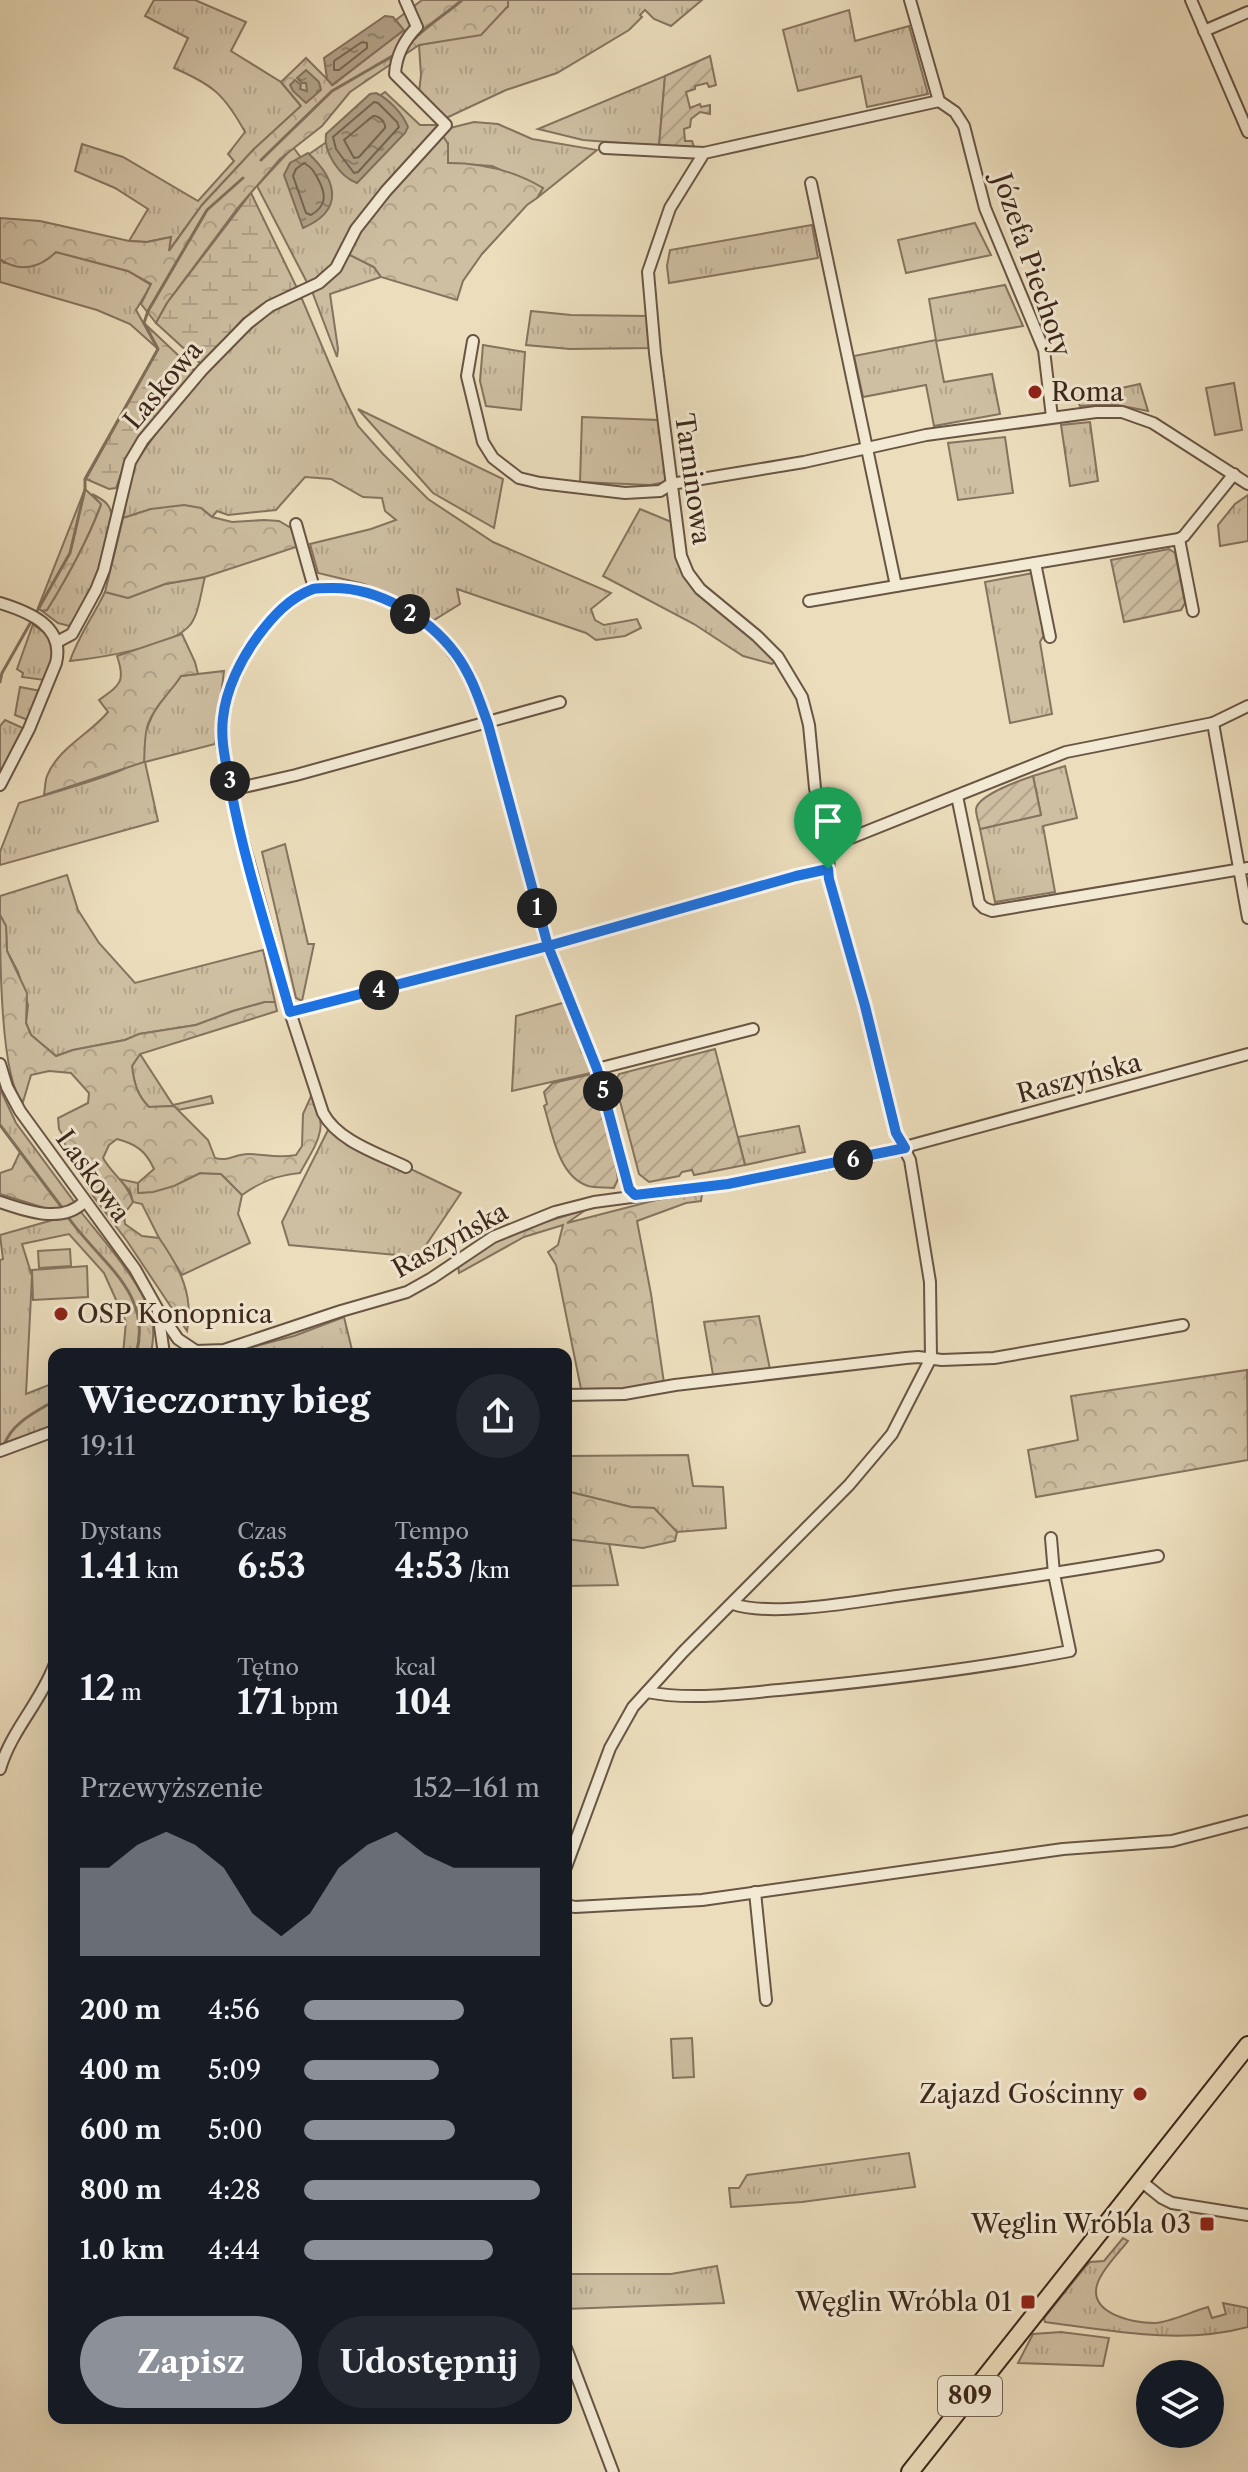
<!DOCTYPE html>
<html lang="pl">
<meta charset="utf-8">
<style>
body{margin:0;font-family:"Libre Caslon Text",serif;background:#242831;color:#f1f3f6;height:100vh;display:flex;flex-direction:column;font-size:30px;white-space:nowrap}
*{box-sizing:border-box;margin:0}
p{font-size:26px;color:#9ea1a6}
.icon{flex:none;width:44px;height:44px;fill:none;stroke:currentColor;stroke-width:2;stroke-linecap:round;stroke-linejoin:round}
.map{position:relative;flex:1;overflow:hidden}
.drawer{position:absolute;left:48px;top:1348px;width:524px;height:1076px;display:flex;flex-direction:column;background:#171b24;border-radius:16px;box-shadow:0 8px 32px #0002}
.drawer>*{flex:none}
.controls{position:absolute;left:1136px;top:2360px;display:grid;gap:16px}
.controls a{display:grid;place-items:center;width:88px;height:88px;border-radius:50%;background:#171b24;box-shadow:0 8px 32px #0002;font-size:40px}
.pin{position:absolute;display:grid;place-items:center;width:68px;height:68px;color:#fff;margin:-82px -34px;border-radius:50% 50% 50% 0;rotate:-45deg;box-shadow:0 0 8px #0007}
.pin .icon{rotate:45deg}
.km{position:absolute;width:40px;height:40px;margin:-20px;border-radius:50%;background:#222;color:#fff;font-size:22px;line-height:40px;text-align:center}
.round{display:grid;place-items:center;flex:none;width:84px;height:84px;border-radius:42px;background:#242831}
.summary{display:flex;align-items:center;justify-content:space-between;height:136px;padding:0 32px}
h1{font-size:36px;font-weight:800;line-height:60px}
.stats{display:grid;grid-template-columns:repeat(3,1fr);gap:12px;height:136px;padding:8px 32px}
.stats div{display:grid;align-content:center}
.stats b{font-size:34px;font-weight:800}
.stats small{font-size:22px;font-weight:400}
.stats p{font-size:22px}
.chart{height:224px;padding:16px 32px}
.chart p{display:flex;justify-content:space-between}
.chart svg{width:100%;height:144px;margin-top:8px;fill:#8c9099;opacity:.7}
.action{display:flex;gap:16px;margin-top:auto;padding:16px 32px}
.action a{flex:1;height:92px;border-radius:48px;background:#8c9099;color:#fff;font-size:32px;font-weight:800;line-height:92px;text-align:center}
.action a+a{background:#242831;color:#f1f3f6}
ul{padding:0 32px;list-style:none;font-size:26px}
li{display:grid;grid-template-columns:128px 96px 1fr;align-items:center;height:60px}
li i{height:20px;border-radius:10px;background:#8c9099}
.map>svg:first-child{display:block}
.grass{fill:url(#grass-tufts);stroke:#86735f;stroke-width:2}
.forest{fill:url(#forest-crowns);stroke:#86735f;stroke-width:2}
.wetland{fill:url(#wetland-marsh);stroke:#86735f;stroke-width:2}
.garden{fill:url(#garden-furrows);stroke:#86735f;stroke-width:2}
.pitch{fill:#cebfa2;stroke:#86735f;stroke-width:2}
.water{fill:url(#water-ripples);stroke:#82705c;stroke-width:2}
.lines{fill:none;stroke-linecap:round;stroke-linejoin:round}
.shore{stroke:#766451;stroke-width:2}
.stream{stroke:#82705c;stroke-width:3}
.minor-casing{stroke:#695544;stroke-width:14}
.primary-casing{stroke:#3d271c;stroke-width:20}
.minor{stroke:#f3ead4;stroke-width:10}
.primary{stroke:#ecdebd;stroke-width:16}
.route-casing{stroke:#fff;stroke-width:16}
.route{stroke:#1a73e8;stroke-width:10}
.poi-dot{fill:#8f2418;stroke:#f3ead4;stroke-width:3}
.labels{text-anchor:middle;stroke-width:6;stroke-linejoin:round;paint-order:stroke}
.shield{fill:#f3ead4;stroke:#746253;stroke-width:2}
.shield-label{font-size:24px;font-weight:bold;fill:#3d271c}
.street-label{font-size:26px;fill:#3d271c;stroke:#f3ead4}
.poi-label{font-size:26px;fill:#3d271c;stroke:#f3ead4;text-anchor:end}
</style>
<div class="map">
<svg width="1248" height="2472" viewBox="0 0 1248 2472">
<defs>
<pattern id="grass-tufts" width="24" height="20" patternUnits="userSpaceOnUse" patternTransform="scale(2)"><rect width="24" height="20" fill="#cebfa2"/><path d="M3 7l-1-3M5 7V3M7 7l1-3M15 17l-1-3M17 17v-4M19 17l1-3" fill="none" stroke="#b2a48b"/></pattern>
<pattern id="forest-crowns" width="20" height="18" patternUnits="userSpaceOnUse" patternTransform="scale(2)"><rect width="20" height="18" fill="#cebfa2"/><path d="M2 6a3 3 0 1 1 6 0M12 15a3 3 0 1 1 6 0" fill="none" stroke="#b2a48b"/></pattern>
<pattern id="wetland-marsh" width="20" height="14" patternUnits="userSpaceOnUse" patternTransform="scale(2)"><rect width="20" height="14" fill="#cebfa2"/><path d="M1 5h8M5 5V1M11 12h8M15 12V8" fill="none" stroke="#b2a48b"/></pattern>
<pattern id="garden-furrows" width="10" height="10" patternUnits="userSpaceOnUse" patternTransform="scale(2)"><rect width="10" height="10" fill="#cebfa2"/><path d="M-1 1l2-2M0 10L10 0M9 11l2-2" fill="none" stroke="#b2a48b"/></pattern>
<pattern id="water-ripples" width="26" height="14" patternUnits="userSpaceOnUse" patternTransform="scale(2)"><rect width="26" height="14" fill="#b0a086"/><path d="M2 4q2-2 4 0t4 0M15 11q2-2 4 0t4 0" fill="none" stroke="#90826d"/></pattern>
</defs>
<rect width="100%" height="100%" fill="#ecdebd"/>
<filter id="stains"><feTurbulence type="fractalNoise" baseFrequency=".0025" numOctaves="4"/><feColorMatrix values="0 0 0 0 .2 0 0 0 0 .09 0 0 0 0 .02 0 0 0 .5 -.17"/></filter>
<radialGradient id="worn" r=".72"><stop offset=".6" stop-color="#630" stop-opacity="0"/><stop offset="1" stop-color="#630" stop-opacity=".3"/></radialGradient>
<g class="grass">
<path d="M154 0H195L246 22 231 51 281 82 301 106 254 149 202 205 167 253 171 237 147 242 129 241 148 209 115 188 75 171 82 144 123 157 198 201 234 161 228 154 245 132C224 94 213 85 174 68L188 38 145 16Z"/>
<polygon points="508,0 702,0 671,26 654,19 645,10 640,15 642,17 629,30 557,73 506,90 444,119 419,92 421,75 419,45 445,40 508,7"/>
<polygon points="849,10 855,41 909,26 928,94 867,107 861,76 798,91 783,30"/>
<polygon points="665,76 659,146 583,140 538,129"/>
<polygon points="385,92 420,125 446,125 442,130 474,122 498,124 532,139 597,150 537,198 543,188 492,166 448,163 448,144 348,254 374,267 381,277 330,294 338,349 337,357 313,294 257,186 293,147 302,159 341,132 365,106"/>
<polygon points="975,223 991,255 906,273 898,240"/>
<polygon points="812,225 818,258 669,283 667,266 670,250"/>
<polygon points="56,252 128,271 151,285 136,310 158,349 130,324 97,310 0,282 0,259 4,263"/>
<polygon points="1005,285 1023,326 936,341 944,382 992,374 1000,414 934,426 926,385 863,397 854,356 936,340 929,299"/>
<polygon points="297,299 302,299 341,391 358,426 383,454 428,499 493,542 611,593 591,609 595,620 604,625 637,619 641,628 625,636 596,640 586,633 457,589 460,604 434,620 403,602 364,584 318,573 310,544 371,529 396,520 385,511 382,498 363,497 331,479 305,477 276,510 228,515 217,511 212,517 201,508 151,509 123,518 129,482 136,462 169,415 234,343 273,310"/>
<polygon points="531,311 571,315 648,316 651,348 570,349 526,345"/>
<polygon points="483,345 525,352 521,410 486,406 480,381"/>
<polygon points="1140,384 1148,411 1112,404 1080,406 1076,398"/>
<polygon points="358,409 503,479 494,528 433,493"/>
<polygon points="582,417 658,420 666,482 650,485 580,482"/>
<polygon points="1090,422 1098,481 1070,486 1061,425"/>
<polygon points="1005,437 1013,493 958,500 948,443"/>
<path d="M92 494C104 500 111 504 112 518 102 554 95 598 69 626L58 623 42 611 47 610C68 576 87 542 101 505Z"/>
<polygon points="1248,495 1248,541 1220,546 1218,525 1235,504"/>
<polygon points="640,509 674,523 683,575 776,660 772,664 743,656 694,624 603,576"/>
<polygon points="1033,573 1044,635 1040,642 1052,714 1010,723 985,582"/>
<path d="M205 577C201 591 199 614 190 625 173 647 98 658 70 661 78 637 94 615 105 592L128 598 165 584Z"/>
<path d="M33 624C37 628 46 633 50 638 58 650 48 669 44 680L22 677 23 673 17 669Z"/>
<path d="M224 671 215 744 145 762 158 821 0 865V852L19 803C36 798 119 774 127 767 144 748 145 725 158 705 164 695 174 687 181 676Z"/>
<polygon points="20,687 41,691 28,720 15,715"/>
<polygon points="5,720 25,729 0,777 0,726"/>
<polygon points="1065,766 1077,818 1043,826 1055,892 995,902 980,829 1041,815 1033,776"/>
<polygon points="285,844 308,944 314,944 302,1001 296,998 262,852"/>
<polygon points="67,875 78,910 99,943 135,983 263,950 275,1002 265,1002 233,1011 196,1025 139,1034 125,1040 73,1050 56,1056 31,1035 26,1023 28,1005 18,972 7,951 6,926 0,915 0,896"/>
<polygon points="566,1002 595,1072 512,1091 516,1016"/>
<path d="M140 1054 173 1105 211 1096 213 1103 178 1110 174 1106 149 1107C137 1095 134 1083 132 1066Z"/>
<polygon points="0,1089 16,1123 75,1203 63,1209 0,1125"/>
<polygon points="330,1126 354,1142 461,1193 418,1257 289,1245 282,1222"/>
<polygon points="799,1126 805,1152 745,1165 738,1137"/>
<path d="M200 1173 221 1174 242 1195 238 1214 250 1243 182 1275 159 1238 142 1204 133 1202 130 1191 119 1179 138 1183V1193C161 1192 180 1183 200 1173Z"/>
<path d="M81 1212C103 1240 152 1293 153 1329 154 1337 152 1346 151 1354H123L126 1322 104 1273 69 1234 22 1244 32 1276 26 1394 54 1383V1427L0 1447V1260L3 1259 0 1235Z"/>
<polygon points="344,1317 353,1354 225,1354 294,1336"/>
<polygon points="688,1455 693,1486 723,1487 726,1528 677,1532 654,1508 631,1507 566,1491 566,1456"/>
<polygon points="566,1539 609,1543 618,1585 566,1586"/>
<polygon points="909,2153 915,2187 802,2202 731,2207 729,2188 739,2188 747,2175"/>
<path d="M1123 2238 1128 2241C1118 2254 1104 2267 1098 2282 1086 2313 1132 2323 1154 2323 1168 2323 1193 2311 1208 2307L1212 2318 1226 2314 1223 2303 1248 2308V2327C1182 2345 1112 2331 1045 2322L1044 2318 1085 2267 1090 2262 1104 2261Z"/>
<polygon points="717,2266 724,2303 566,2309 566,2274 671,2274"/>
<polygon points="1061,2332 1109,2338 1103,2366 1018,2363 1033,2334"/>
</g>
<g class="forest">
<path d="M422 0H508V6L481 35 419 45 350 92 322 126 280 159 237 209 167 303 156 323 141 304 151 284 128 271 56 252C40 268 20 273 0 259V218L40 221 129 241 147 242 171 237 169 251 202 205 254 149 301 106 281 82 306 58 333 85 403 30 396 20Z"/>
<path d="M440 131 448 144V163C483 163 513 170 543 188L537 198 527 205 482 254 463 281 457 300 381 277 374 267 348 254 356 229Z"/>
<path d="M85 489 101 504C87 542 68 576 47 610L42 611 38 608Z"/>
<polygon points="184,505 201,508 212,517 232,522 264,520 279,521 291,528 299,546 205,577 165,584 128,598 105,592 123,518 151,509"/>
<path d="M182 634 195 662 198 674 181 676C171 692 155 705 148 724 144 735 145 750 144 762L44 795C45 789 45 781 47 776 58 748 90 734 108 712L99 700C120 685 126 682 117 656Z"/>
<path d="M0 915 6 926 7 951 27 993 26 1023 31 1035 56 1056 73 1050 125 1040 139 1034 196 1025 233 1011 265 1002H275L277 1011 140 1054 132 1066C134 1083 137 1095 149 1107L174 1106 208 1140 215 1158C228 1162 235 1154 248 1154 266 1154 276 1159 296 1155L302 1146 303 1114 312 1094C330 1129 317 1142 300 1173 277 1175 260 1182 242 1195L221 1174 200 1173 174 1186 153 1192 138 1193V1183L154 1169C146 1151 136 1144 117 1139L109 1145 103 1158C112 1174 128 1184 133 1202L124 1214 125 1224 142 1236 159 1238C180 1268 194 1295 187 1331L127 1241 93 1196 64 1148 65 1139 59 1129 58 1118 88 1103 89 1093 71 1073 49 1071 31 1075 23 1102C0 1080 0 953 0 915Z"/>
<polygon points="20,1152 63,1209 51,1210 0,1194 0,1173 12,1169"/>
<polygon points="702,1194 701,1201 686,1203 637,1221 651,1294 664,1383 632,1389 581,1389 556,1265 548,1252 558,1245 563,1225 524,1237 459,1273 458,1265 501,1236 587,1209 567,1223 664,1198"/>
<polygon points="759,1316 770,1369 713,1375 704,1322"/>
<polygon points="1247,1370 1248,1460 1036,1497 1028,1450 1078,1440 1071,1396"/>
<polygon points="566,1491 631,1507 654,1508 677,1532 675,1541 643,1548 566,1539"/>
</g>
<g class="wetland">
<polygon points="251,193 297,288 261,305 242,320 202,365 156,323 167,303"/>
<polygon points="144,323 195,371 139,436 125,463 116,488 109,489 86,479 158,349"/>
</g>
<g class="garden">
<polygon points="710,56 716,85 709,87 707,83 695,86 695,89 686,92 690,108 700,104 701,107 710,105 710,114 700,112 691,119 690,127 684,129 685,141 692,141 694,147 659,146 665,76"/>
<polygon points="1169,549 1175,553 1185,603 1181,610 1124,622 1111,560"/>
<path d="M1033 776 1041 815 980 829C979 824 976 815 976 809 978 795 1021 780 1033 776Z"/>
<polygon points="715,1049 745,1165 694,1175 692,1170 682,1172 679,1176 649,1182 639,1174 615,1082 619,1074"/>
<path d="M592 1074 615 1160 618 1179 614 1188C606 1187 595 1188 588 1186 558 1176 552 1132 544 1106L547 1104 544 1092 553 1083Z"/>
</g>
<g class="pitch">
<polygon points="1234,383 1242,430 1215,435 1206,388"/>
<polygon points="70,1249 71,1266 39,1268 38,1251"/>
<polygon points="87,1266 88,1297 33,1300 32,1270"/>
<polygon points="692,2038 694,2077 673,2078 671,2039"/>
</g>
<g class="water">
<polygon points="385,16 393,17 404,30 332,85 327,79 324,58"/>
<polygon points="306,70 319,82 321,90 306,103 293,91 290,85 295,80 301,85 300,89 307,91 306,83 302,83 297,78"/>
<path d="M376 93C389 99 403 114 408 127L405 133 357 183C340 177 323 152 326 134L370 94Z"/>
<path d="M308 153C337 180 345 210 303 228L284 175 290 163Z"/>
</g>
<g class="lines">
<g class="shore">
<polygon points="362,42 367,43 367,48 339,70 334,70 334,61"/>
<polygon points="374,102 378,103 397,122 399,127 358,172 354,173 336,149 333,137"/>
<path d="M373 116C378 115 386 122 385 128L359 157 354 158 344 140Z"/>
<path d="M304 163C311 167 313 170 317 177 326 193 328 205 311 215L306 213 293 176 296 169Z"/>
</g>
<g class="stream">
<path d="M412 41C427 25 446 14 462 0"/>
<polyline points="261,160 332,91 396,54"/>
<polyline points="0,682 2,673 70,553 85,489 85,479 158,349 144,323 148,311 207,210 243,178"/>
<polyline points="0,1125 63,1209"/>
<path d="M68 1217C98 1261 154 1292 136 1354"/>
<path d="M4 1445C12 1423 35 1412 54 1401"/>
</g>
<defs>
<g id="minor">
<polyline points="910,0 939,101 955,112 964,126 985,208 1044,350 1052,417"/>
<polyline points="1191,0 1248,132"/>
<polyline points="1204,31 1248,12"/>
<polyline points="605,148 704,153"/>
<polyline points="811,183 896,586 1179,539 1184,536 1234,474"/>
<polyline points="473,341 467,376 483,442 493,458 519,478 540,483 625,493 660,491 671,484 804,462 926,435 1096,412 1122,412 1153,423 1248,484"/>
<polyline points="296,524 314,588"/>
<polyline points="1179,539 1193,611"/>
<polyline points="1035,563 1050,637"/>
<polyline points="809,601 896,586"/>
<path d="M0 603C29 612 65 626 56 663L29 729 0 785"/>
<path d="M57 642 72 634 96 590 104 570 130 462 143 440 202 370 248 323 270 306 319 283 336 268 356 229 386 191 446 125 395 74C396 56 405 39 417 27L405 0"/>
<polyline points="1213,723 1248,918"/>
<polyline points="231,790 296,775 560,702"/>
<polyline points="957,796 979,903 984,908 992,911 1248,868"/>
<polyline points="828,847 1066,752 1213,723 1248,706"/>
<polyline points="290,1012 514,955 796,876 828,869"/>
<polyline points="0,1064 7,1087 20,1111 135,1269 158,1310 178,1339 196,1351 224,1350 341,1311 407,1292 432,1278 493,1237 555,1212 594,1202 728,1184 868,1157 1248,1054"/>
<polyline points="597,1069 753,1029"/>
<path d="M406 1167C377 1153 338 1141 323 1113L290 1012 235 812 222 745 223 718 229 690 248 649 272 618 297 597 314 588H342L360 590 387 600 427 624 442 637 469 674 488 724 544 934 597 1069 629 1189 635 1195"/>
<path d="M0 1202C26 1211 62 1224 84 1202"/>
<polyline points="158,1312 164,1354"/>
<polyline points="566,1395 624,1394 675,1385 906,1358 918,1357 942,1360 994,1358 1183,1325"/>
<polyline points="0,1451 54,1431"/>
<path d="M733 1604C770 1617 856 1602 897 1596 984 1584 1071 1571 1158 1556"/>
<path d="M647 1692C692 1701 743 1693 789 1689 883 1680 977 1669 1070 1651L1054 1574 1051 1538"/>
<path d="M0 1769C11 1731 40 1703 54 1666"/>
<polyline points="566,1867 610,1748 633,1707 683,1652 849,1485 892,1434 931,1358 930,1282 910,1160 896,1133 865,1006 829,879 828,847 815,788 809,725 802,697 778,657 757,636 700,589 688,573 681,556 655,353 648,272 670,208 704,153 939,101"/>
<polyline points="755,1892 766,2000"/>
<polyline points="566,1905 575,1907 702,1900 1063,1849 1172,1841 1248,1821"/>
<polyline points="1141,2181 1162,2198 1172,2203 1248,2215"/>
<polyline points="566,2348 613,2472"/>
</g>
<polyline id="primary" points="910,2472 1248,2045"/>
</defs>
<use href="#minor" class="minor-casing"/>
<use href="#primary" class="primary-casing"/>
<use href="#minor" class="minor"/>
<use href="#primary" class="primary"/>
</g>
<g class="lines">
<defs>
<path id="route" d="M828 869 796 876 548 946 488 724C479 699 471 674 455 653 427 616 377 587 331 588 325 588 318 588 313 589 289 598 273 616 258 636 241 659 226 689 223 718 220 743 227 766 231 790 245 865 270 939 290 1012L548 946 597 1069 629 1189 635 1195 728 1184 905 1148 896 1133 865 1006 829 879 828 869"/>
</defs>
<use href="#route" class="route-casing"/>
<use href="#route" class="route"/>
</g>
<g class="poi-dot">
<circle cx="1035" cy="392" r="8"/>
<circle cx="61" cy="1314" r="8"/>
<circle cx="1140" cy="2094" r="8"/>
<rect x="1199" y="2216" width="16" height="16" rx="4"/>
<rect x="1020" y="2294" width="16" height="16" rx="4"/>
</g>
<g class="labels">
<rect class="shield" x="938" y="2376" width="64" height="40" rx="6"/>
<g class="shield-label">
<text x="970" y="2404">809</text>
</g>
<g class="street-label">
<text transform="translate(1032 265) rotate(71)" y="9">Józefa Piechoty</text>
<text transform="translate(163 385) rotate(-50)" y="9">Laskowa</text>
<text transform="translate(693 479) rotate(82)" y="9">Tarninowa</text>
<text transform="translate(1079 1078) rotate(-15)" y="9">Raszyńska</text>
<text transform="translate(93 1176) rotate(54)" y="9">Laskowa</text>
<text transform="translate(450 1240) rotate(-29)" y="9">Raszyńska</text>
</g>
<g class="poi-label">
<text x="1051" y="401" text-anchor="start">Roma</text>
<text x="77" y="1323" text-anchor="start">OSP Konopnica</text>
<text x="1124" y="2103">Zajazd Gościnny</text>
<text x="1191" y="2233">Węglin Wróbla 03</text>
<text x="1012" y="2311">Węglin Wróbla 01</text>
</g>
</g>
<rect width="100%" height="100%" filter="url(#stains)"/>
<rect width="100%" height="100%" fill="url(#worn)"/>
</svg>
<div class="controls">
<a><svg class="icon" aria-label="layers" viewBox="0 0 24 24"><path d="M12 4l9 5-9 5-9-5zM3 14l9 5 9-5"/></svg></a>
</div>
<div class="pin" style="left:828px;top:869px;background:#1e9e55"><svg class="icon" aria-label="arrive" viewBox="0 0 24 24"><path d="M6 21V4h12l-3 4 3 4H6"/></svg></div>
<b class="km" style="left:537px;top:908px">1</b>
<b class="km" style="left:410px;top:614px">2</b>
<b class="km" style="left:230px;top:781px">3</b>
<b class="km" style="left:379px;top:990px">4</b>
<b class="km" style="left:603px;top:1091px">5</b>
<b class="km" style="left:853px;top:1160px">6</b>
<section class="drawer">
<div class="summary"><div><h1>Wieczorny bieg</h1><p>19:11</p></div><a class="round"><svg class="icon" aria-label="share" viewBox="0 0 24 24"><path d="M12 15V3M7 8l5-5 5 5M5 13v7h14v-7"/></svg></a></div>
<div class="stats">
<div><p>Dystans</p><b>1.41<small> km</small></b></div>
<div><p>Czas</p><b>6:53</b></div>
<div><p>Tempo</p><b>4:53<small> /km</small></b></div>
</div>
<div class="stats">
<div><b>12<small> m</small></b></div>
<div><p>Tętno</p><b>171<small> bpm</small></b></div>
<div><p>kcal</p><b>104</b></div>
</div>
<div class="chart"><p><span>Przewyższenie</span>152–161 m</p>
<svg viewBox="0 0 160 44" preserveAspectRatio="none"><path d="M0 44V17L10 17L20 10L30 6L40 10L50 17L60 31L70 38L80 31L90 17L100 10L110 6L120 13L130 17L140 17L150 17L160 17V44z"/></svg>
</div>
<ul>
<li><b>200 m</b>4:56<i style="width:68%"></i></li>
<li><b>400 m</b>5:09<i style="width:57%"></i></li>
<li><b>600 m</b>5:00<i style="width:64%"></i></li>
<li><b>800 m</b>4:28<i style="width:100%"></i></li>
<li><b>1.0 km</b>4:44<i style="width:80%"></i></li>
</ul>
<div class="action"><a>Zapisz</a><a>Udostępnij</a></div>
</section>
</div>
